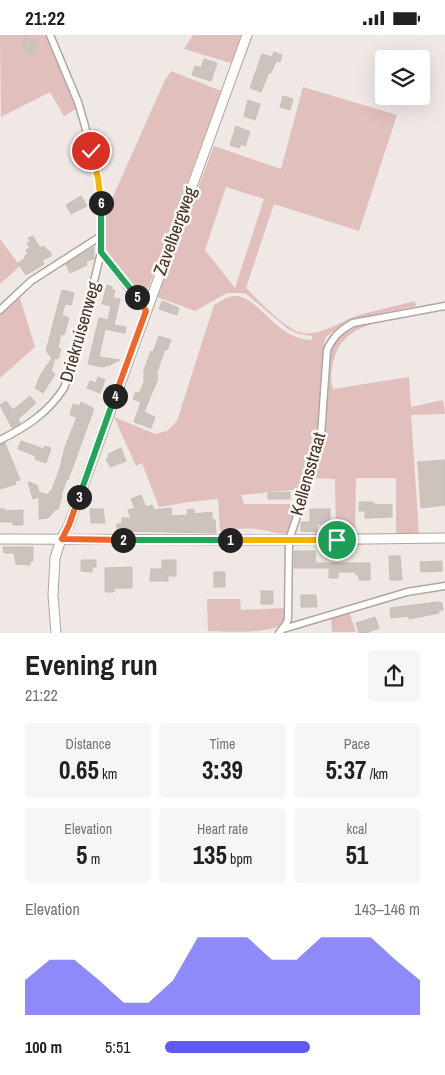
<!DOCTYPE html>
<meta charset="utf-8">
<style>
body{margin:0;font-family:"Archivo Narrow",sans-serif;background:#f6f6f6;color:#202124;height:100vh;display:flex;flex-direction:column;font-size:19px;white-space:nowrap}
*{box-sizing:border-box;margin:0}
p{font-size:16px;color:#757577}
.icon{flex:none;width:28px;height:28px;fill:none;stroke:currentColor;stroke-width:2;stroke-linecap:round;stroke-linejoin:round}
.map{position:relative;height:598px;overflow:hidden}
.details{display:flex;flex-direction:column;background:#fff;flex:1}
.details>*{flex:none}
.controls{position:absolute;left:375px;top:15px;display:grid;gap:10px}
.controls a{display:grid;place-items:center;width:55px;height:55px;border-radius:5px;background:#fff;box-shadow:0 5px 20px #0002;font-size:25px}
.pin{position:absolute;display:grid;place-items:center;width:42px;height:42px;color:#fff;margin:-21px;border:2px solid #fff;border-radius:50%;box-shadow:0 1px 5px #0007}
.km{position:absolute;width:25px;height:25px;margin:-12px;border-radius:50%;background:#222;color:#fff;font-size:14px;line-height:25px;text-align:center}
.round{display:grid;place-items:center;flex:none;width:52px;height:52px;border-radius:5px;background:#f6f6f6}
.summary{display:flex;align-items:center;justify-content:space-between;height:85px;padding:0 25px}
h1{font-size:28px;font-weight:800;line-height:38px}
.metrics{display:grid;grid-template-columns:repeat(3,1fr);gap:8px;height:85px;padding:5px 25px}
.metrics div{display:grid;align-content:center;border-radius:5px;background:#f6f6f6;text-align:center}
.metrics b{font-size:25px;font-weight:800}
.metrics small{font-size:14px;font-weight:400}
.metrics p{font-size:14px}
.chart{height:140px;padding:10px 25px}
.chart p{display:flex;justify-content:space-between}
.chart svg{width:100%;height:90px;margin-top:5px;fill:#5f5af7;opacity:.7}
ul{padding:0 25px;list-style:none;font-size:16px}
li{display:grid;grid-template-columns:80px 60px 1fr;align-items:center;height:38px}
li i{height:12px;border-radius:6px;background:#5f5af7}
.status{display:flex;justify-content:space-between;align-items:center;height:35px;padding:0 25px;background:#fff;direction:ltr}
.status svg{height:14px;fill:currentColor}
.map>svg:first-child{display:block}
.green{fill:#e0bfbd;fill-rule:evenodd}
.building{fill:#cdc3bd;stroke:#c9bdb7}
.lines{fill:none;stroke-linecap:round;stroke-linejoin:round}
.street-casing{stroke:#b1a79f;stroke-width:9}
.secondary-casing{stroke:#b3a59a;stroke-width:11}
.street{stroke:#fff;stroke-width:6}
.secondary{stroke:#fff;stroke-width:9}
.split-1-casing{stroke:#fff;stroke-width:10}
.split-2-casing{stroke:#fff;stroke-width:10}
.split-3-casing{stroke:#fff;stroke-width:10}
.split-4-casing{stroke:#fff;stroke-width:10}
.split-5-casing{stroke:#fff;stroke-width:10}
.split-6-casing{stroke:#fff;stroke-width:10}
.split-7-casing{stroke:#fff;stroke-width:10}
.split-1{stroke:#f5b400;stroke-width:6}
.split-2{stroke:#22a559;stroke-width:6}
.split-3{stroke:#f0652b;stroke-width:6}
.split-4{stroke:#22a559;stroke-width:6}
.split-5{stroke:#f0652b;stroke-width:6}
.split-6{stroke:#22a559;stroke-width:6}
.split-7{stroke:#f5b400;stroke-width:6}
.labels{text-anchor:middle;stroke-width:5;stroke-linejoin:round;paint-order:stroke}
.street-label{font-size:18px;fill:#423323;stroke:#fbf7f6}
</style>
<div class="status"><b>21:22</b><svg viewBox="0 0 49 12"><path d="M0 12V9h3v3zM5 12V6h3v6zM10 12V3h3v9zM15 12V0h3v12zM26 1h20v11H26zM47 4h2v5h-2z"/></svg></div>
<div class="map">
<svg width="445" height="598" viewBox="0 0 445 598">
<rect width="100%" height="100%" fill="#efe8e5"/>
<g class="green">
<polygon points="0,0 46,0 70,54 76,74 64,81 50,57 1,82"/>
<polygon points="193,0 241,0 231,28 184,14"/>
<polygon points="171,36 221,56 145,262 142,261 108,219 105,212 106,177 165,45"/>
<path d="M303 52 397 80 359 196 274 169 246 253C261 268 277 286 296 296 316 305 340 286 359 280 377 275 396 271 415 266L416 271C385 278 349 281 325 303L316 415 302 454 241 460 244 469H299L288 499C276 499 267 495 256 494 244 493 231 494 220 496L218 464 188 467 159 472 142 428 136 431 114 382 155 399 167 396 177 386 214 270C221 266 228 260 236 261 261 263 275 304 312 305V301L299 299 288 294 245 258H227L195 276 157 262 214 111 281 134ZM226 152 264 164 235 253 205 215Z"/>
<polygon points="0,204 20,231 0,249"/>
<polygon points="19,260 35,312 0,343 0,278"/>
<path d="M413 280C383 286 343 289 334 324 331 335 330 344 333 354L409 342 411 372 443 365 445 379 411 380 419 500H396V443H356L355 500H336L335 444 314 443C318 425 324 406 326 387 329 360 321 316 343 295 355 284 396 282 413 280Z"/>
<path d="M207 564H240L241 575 285 573C285 580 284 586 279 591 267 598 224 597 208 596Z"/>
<polygon points="349,577 356,597 332,597 331,582"/>
</g>
<g class="building">
<polygon points="26,3 36,8 37,11 34,19 24,15 22,12"/>
<polygon points="274,17 282,20 280,27 276,26 271,38 269,37 261,57 250,53 262,19 272,22"/>
<polygon points="204,24 217,28 211,46 192,40 195,31 201,33"/>
<polygon points="283,61 293,64 290,75 280,72"/>
<polygon points="248,65 260,69 255,85 244,81"/>
<polygon points="236,91 250,97 245,111 241,109 239,113 230,110"/>
<polygon points="81,161 87,171 71,179 66,170"/>
<polygon points="33,201 40,213 43,211 51,218 51,221 42,225 44,229 26,240 18,228 25,223 24,222 28,218 26,215 30,213 27,208 30,206 28,203"/>
<polygon points="94,212 94,224 86,226 87,230 70,238 66,229"/>
<polygon points="107,250 112,252 112,255 115,255 113,263 120,264 114,290 126,292 125,298 105,294 99,322 120,325 110,330 102,332 88,329 99,283 108,285 111,271 102,269"/>
<polygon points="62,255 74,258 71,270 65,269 62,280 69,283 64,300 61,299 58,313 61,314 58,324 55,323 51,336 55,339 43,358 35,353 41,339 52,323 46,316"/>
<polygon points="162,266 179,273 177,280 159,274"/>
<polygon points="159,301 171,305 167,315 165,314 156,340 158,340 157,346 144,377 155,382 151,393 134,387 141,367 133,364 136,357 139,359 144,347 144,335 151,316 153,317"/>
<polygon points="98,342 105,345 100,358 87,353 90,346 96,348"/>
<polygon points="30,361 36,368 18,384 20,388 12,393 0,370 6,366 13,375"/>
<polygon points="81,367 93,373 93,376 68,445 67,444 61,460 62,461 58,474 56,474 48,483 39,484 39,462 33,464 28,447 37,450 39,457 48,460 50,456 51,457 60,433 65,412 77,382 70,380 73,369 79,371"/>
<polygon points="21,406 44,414 45,411 51,413 46,428 35,424 36,421 18,414"/>
<polygon points="5,408 20,445 15,446 16,449 0,454 0,410"/>
<polygon points="121,413 126,426 110,432 106,424 109,423 108,419"/>
<polygon points="445,425 445,470 421,473 418,427"/>
<polygon points="290,457 290,464 268,464 268,458"/>
<polygon points="141,460 146,472 152,470 154,475 171,473 172,481 188,480 187,475 194,474 194,479 212,477 212,484 215,485 216,498 117,496 117,489 122,489 122,483 131,483 128,475 135,473 131,464"/>
<polygon points="359,467 373,467 373,469 392,470 392,482 365,483 365,476 359,476"/>
<polygon points="0,474 5,474 5,476 23,475 23,490 13,490 13,487 0,487"/>
<polygon points="90,474 103,474 105,488 91,488"/>
<polygon points="310,474 330,474 330,489 317,489 317,497 301,496 301,487 310,487"/>
<polygon points="3,512 33,512 33,526 30,526 30,530 16,529 14,518 4,518"/>
<polygon points="294,516 315,516 316,528 370,528 370,545 359,545 359,540 356,540 355,537 338,537 338,543 329,543 329,533 294,533"/>
<polygon points="389,521 400,521 402,545 390,545"/>
<polygon points="81,525 96,525 96,532 92,532 92,537 81,536"/>
<polygon points="162,525 176,525 176,541 168,541 168,546 150,546 151,534 162,534"/>
<polygon points="442,526 442,536 421,537 420,527"/>
<polygon points="132,532 132,553 114,553 114,557 105,557 105,533"/>
<rect x="214" y="537" width="11" height="15"/>
<rect x="261" y="556" width="12" height="13"/>
<polygon points="301,560 316,560 317,572 301,572"/>
<polygon points="438,567 442,568 443,575 439,575 439,578 409,584 409,581 391,583 390,573"/>
<polygon points="375,582 379,593 366,598 359,598 356,588"/>
</g>
<g class="lines">
<defs>
<g id="street">
<polyline points="101,217 146,276"/>
<polyline points="0,275 31,246 101,201"/>
<path d="M0 405C26 392 48 378 64 353L85 284 101 217V167L98 143 85 91 78 67 50 0"/>
<polyline points="283,594 407,557 445,551"/>
<path d="M279 598 286 589 288 584 289 505 316 424 321 400 327 315C333 302 340 295 353 288L445 271"/>
</g>
<g id="secondary">
<polyline points="0,504 289,505 445,503"/>
<polyline points="56,598 53,560 55,523 61,504 69,490 247,0"/>
</g>
</defs>
<use href="#street" class="street-casing"/>
<use href="#secondary" class="secondary-casing"/>
<use href="#street" class="street"/>
<use href="#secondary" class="secondary"/>
</g>
<g class="lines">
<defs>
<polyline id="split-1" points="230,505 337,505"/>
<polyline id="split-2" points="123,505 230,505"/>
<polyline id="split-3" points="79,462 69,490 62,504 123,505"/>
<polyline id="split-4" points="79,462 115,361"/>
<polyline id="split-5" points="115,361 146,276 137,262"/>
<polyline id="split-6" points="101,168 101,217 137,262"/>
<polyline id="split-7" points="91,116 98,143 101,168"/>
</defs>
<use href="#split-1" class="split-1-casing"/>
<use href="#split-2" class="split-2-casing"/>
<use href="#split-3" class="split-3-casing"/>
<use href="#split-4" class="split-4-casing"/>
<use href="#split-5" class="split-5-casing"/>
<use href="#split-6" class="split-6-casing"/>
<use href="#split-7" class="split-7-casing"/>
<use href="#split-1" class="split-1"/>
<use href="#split-2" class="split-2"/>
<use href="#split-3" class="split-3"/>
<use href="#split-4" class="split-4"/>
<use href="#split-5" class="split-5"/>
<use href="#split-6" class="split-6"/>
<use href="#split-7" class="split-7"/>
</g>
<g class="labels">
<g class="street-label">
<text transform="translate(175 196) rotate(-70)" y="6">Zavelbergweg</text>
<text transform="translate(80 297) rotate(-74)" y="6">Driekruisenweg</text>
<text transform="translate(308 439) rotate(-74)" y="6">Kellensstraat</text>
</g>
</g>
</svg>
<div class="controls">
<a><svg class="icon" aria-label="layers" viewBox="0 0 24 24"><path d="M12 4l9 5-9 5-9-5zM3 14l9 5 9-5"/></svg></a>
</div>
<div class="pin" style="left:337px;top:505px;background:#1e9e55"><svg class="icon" aria-label="arrive" viewBox="0 0 24 24"><path d="M6 21V4h12l-3 4 3 4H6"/></svg></div>
<div class="pin" style="left:91px;top:116px;background:#d93025"><svg class="icon" aria-label="check" viewBox="0 0 24 24"><path d="M5 12l5 5 9-10"/></svg></div>
<b class="km" style="left:230px;top:505px">1</b>
<b class="km" style="left:123px;top:505px">2</b>
<b class="km" style="left:79px;top:462px">3</b>
<b class="km" style="left:115px;top:361px">4</b>
<b class="km" style="left:137px;top:262px">5</b>
<b class="km" style="left:101px;top:168px">6</b>
</div>
<section class="details">
<div class="summary"><div><h1>Evening run</h1><p>21:22</p></div><a class="round"><svg class="icon" aria-label="share" viewBox="0 0 24 24"><path d="M12 15V3M7 8l5-5 5 5M5 13v7h14v-7"/></svg></a></div>
<div class="metrics">
<div><p>Distance</p><b>0.65<small> km</small></b></div>
<div><p>Time</p><b>3:39</b></div>
<div><p>Pace</p><b>5:37<small> /km</small></b></div>
</div>
<div class="metrics">
<div><p>Elevation</p><b>5<small> m</small></b></div>
<div><p>Heart rate</p><b>135<small> bpm</small></b></div>
<div><p>kcal</p><b>51</b></div>
</div>
<div class="chart"><p><span>Elevation</span>143–146 m</p>
<svg viewBox="0 0 160 44" preserveAspectRatio="none"><path d="M0 44V27L10 17L20 17L30 27L40 38L50 38L60 27L70 6L80 6L90 6L100 17L110 17L120 6L130 6L140 6L150 17L160 27V44z"/></svg>
</div>
<ul>
<li><b>100 m</b>5:51<i style="width:57%"></i></li>
</ul>
</section>
